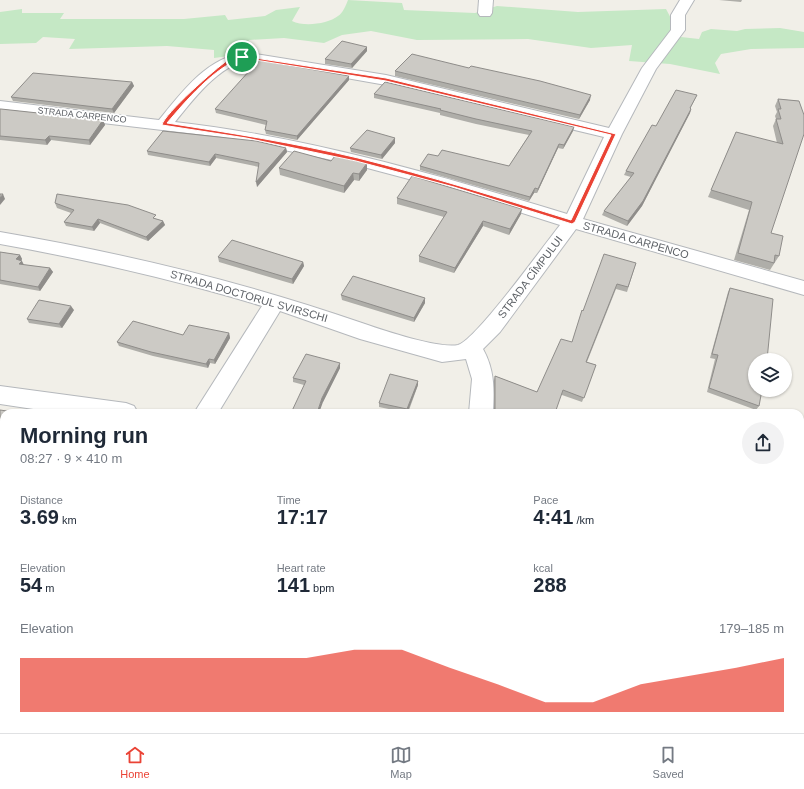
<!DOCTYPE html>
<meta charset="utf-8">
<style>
body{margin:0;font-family:Helvetica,sans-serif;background:#f2f2f3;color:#1f2937;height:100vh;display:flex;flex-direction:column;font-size:15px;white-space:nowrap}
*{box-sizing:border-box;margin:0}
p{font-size:13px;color:#747a83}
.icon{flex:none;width:22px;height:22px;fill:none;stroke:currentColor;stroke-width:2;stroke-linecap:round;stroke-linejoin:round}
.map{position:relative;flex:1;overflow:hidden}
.details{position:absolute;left:0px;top:409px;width:804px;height:324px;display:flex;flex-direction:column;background:#fff;border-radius:12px 12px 0 0;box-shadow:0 1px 3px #0004}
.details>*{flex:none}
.fabs{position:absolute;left:748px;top:353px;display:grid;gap:8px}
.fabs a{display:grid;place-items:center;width:44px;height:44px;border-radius:50%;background:#fff;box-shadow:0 1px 3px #0004;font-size:20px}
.pin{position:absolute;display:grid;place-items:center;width:34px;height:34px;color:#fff;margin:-17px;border:2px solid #fff;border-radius:50%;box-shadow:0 1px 4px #0007}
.round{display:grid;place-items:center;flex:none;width:42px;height:42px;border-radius:21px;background:#f2f2f3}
.head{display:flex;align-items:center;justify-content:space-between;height:68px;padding:0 20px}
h1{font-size:22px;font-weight:700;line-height:30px}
.metrics{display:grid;grid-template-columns:repeat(3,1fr);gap:6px;height:68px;padding:4px 20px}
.metrics div{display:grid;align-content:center}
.metrics b{font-size:20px;font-weight:700}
.metrics small{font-size:11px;font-weight:400}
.metrics p{font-size:11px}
.chart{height:112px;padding:8px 20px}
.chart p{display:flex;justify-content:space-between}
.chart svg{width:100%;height:72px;margin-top:4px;fill:#ea4335;opacity:.7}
.menu{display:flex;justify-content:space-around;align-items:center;height:56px;border-top:1px solid #e0e1e3;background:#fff;font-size:11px;color:#747a83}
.menu a{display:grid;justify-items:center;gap:2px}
.menu .on{color:#ea4335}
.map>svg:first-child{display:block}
.green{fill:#c5e8c5}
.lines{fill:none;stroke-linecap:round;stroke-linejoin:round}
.minor-casing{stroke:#b5b8bc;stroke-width:2}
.minor{fill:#fff;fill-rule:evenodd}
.wall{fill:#afaea9}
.shaded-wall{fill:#8f8d8a}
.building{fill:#cccac5;stroke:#8f8d8a}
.route{fill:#ea4335;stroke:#fff;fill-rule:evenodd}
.labels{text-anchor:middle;stroke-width:3.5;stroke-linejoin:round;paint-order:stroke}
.far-street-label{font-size:9px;fill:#5f6368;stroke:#fff}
.street-label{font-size:11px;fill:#5f6368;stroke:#fff}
</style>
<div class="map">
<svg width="804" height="733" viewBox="0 0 804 733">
<rect width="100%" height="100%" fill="#f1efe8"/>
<path class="green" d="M348 0 402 3 404 10 475 13 497 6 578 12 666 9 681 37 699 39 702 32 711 29 737 31 745 29 780 28 804 32V48L751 49 721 54 715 63 720 74 670 64 629 61 632 45 591 48 528 39 417 40 371 31 342 35 324 43 284 38 249 40 246 46 252 53 214 58V50L167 46 69 49 75 39 43 37 36 43 0 44V12L22 9V13H64L60 19H184L225 15 228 20 265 16 276 10 300 7 292 21C304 27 328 24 338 16 343 13 346 5 348 0Z"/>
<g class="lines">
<defs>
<g id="minor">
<polygon points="479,0 493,0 492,13 490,16 480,16 478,13"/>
<path d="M680 0H694L685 15V30L656 69 622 134 583 219 804 281V295L576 229 500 332 483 349C495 371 494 389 493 413H469L472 379 466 359 442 362 360 339 280 311 218 413H194L262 306C176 280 89 260 0 244V232C123 253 244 282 362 323 382 330 439 349 458 345 476 340 544 245 560 225L450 190 356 165 222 137 0 111V101L159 120C182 92 210 53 250 53L386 75 609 128 642 68 671 30V15ZM250 61 386 85 604 137 567 214C438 175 308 137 175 122 192 101 221 62 250 61Z"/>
<polygon points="0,386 126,403 134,406 138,413 60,413 0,404"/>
<polygon points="804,681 804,729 800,731 795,729 800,729 800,683"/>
<polygon points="46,729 77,729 76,733 45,733"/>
<polygon points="404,729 434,729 433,733 403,733"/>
<polygon points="760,729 795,729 796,733 761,733"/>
</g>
</defs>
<use href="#minor" class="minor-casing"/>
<use href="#minor" class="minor"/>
</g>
<g class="wall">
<polygon points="719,0 742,0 741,2"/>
<polygon points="367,47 367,51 352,68 325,64 325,59"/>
<polygon points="395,71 590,100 579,119 395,76"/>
<polygon points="349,80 297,140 266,134 265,130 266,125 216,113 215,109"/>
<polygon points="132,82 134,86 114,113 13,101 11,97"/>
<polygon points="374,94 574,127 573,131 563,149 558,148 537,193 534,193 529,201 420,170 420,166 438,156 509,166 529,135 476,124 440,115 440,113 374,98"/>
<polygon points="697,95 690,109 691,109 690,113 642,206 627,226 602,215 604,211 631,177 624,175 626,171 656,126"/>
<polygon points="778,99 799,101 771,233 779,256 770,270 734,260 749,210 708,197 736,132 777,143 773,126 776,119 775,116 777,112 775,106"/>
<polygon points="0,109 103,120 105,125 90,145 51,140 47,145 0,140"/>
<polygon points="395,143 382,159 351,152 350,148"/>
<polygon points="286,148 287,152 257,187 259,167 216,158 210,166 148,155 147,151"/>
<polygon points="331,161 367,170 359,181 354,180 344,193 280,175 279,168"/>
<polygon points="397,198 521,214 509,235 483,226 454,273 419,262 419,256 444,217 397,204"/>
<polygon points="55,203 157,219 163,221 165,225 148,241 100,223 94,231 66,226 64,222 71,213 57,208"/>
<polygon points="0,252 20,255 22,259 21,261 24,265 50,268 53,272 40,291 0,284"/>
<polygon points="218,257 303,262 304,266 293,284 219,262"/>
<polygon points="636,263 627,292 616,289 587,362 596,365 582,402 562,395 494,409 494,380 495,376 537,392 572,342 583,311"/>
<polygon points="730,288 759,406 756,410 707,392 715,359 710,358 728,292"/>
<polygon points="341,295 425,298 425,303 414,322 342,300"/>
<polygon points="74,310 62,328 29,323 27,319"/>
<polygon points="229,333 230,338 215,364 210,363 208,368 153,356 119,346 117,342 183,335"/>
<polygon points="340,363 340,368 323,402 304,385 293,382 293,378"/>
<polygon points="418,385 408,413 379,407 379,403"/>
<polygon points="0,410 4,413 4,451 0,450"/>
<polygon points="4,578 4,643 0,642 0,585"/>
<polygon points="276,729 330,729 329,733 295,733"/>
</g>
<g class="shaded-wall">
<polygon points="367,47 367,51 352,68 351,64"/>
<polygon points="349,76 349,80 297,140 297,136"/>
<polygon points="132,82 134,86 114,113 112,109"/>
<polygon points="591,95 590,100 579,119 580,115"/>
<polygon points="691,109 690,113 642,206 627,226 628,221"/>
<polygon points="103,120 105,125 90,145 89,140"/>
<polygon points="574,127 573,131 563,149 564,145"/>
<polygon points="49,136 51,140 47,145 45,140"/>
<polygon points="395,138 395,143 382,159 381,155"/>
<polygon points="559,144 558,148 537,193 538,189"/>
<polygon points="286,148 287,152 257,187 256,182"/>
<polygon points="215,154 216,158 210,166 209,162"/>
<polygon points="367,163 367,170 359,181 359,174"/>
<polygon points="353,173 354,180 344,193 344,186"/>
<polygon points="535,188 534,193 529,201 530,197"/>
<polygon points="3,194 5,199 0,205 0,198"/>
<polygon points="522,209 521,214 509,235 510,229"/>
<polygon points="98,219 100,223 94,231 92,227"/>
<polygon points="163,221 165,225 148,241 146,237"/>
<polygon points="483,221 483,226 454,273 455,268"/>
<polygon points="20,255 22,259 19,264 16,259"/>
<polygon points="22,261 24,265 19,264"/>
<polygon points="303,262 304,266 293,284 292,279"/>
<polygon points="50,268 53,272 40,291 38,287"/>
<polygon points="425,298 425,303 414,322 414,318"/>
<polygon points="71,306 74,310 62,328 59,324"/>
<polygon points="229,333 230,338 215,364 214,360"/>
<polygon points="209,359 210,363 208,368 206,364"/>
<polygon points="340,363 340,368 323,402 319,413 317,413 322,398"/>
<polygon points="418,381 418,385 407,413 407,409"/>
<polygon points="167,729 170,729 169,733 165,733"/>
</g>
<g class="building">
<polygon points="342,41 367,47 351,64 325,59"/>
<polygon points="412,54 469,68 471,66 540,81 591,95 580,115 395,71"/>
<polygon points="259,60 349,76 297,136 265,130 267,121 215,109"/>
<polygon points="33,73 132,82 112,109 11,97"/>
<polygon points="385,82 574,127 564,145 559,144 538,189 535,188 530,197 420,166 428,154 438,156 442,150 509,166 532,131 476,119 440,110 441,109 374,94"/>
<polygon points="676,90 697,95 690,108 691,109 643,201 628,221 604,211 634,173 626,171 652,125 656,126"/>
<polygon points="778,99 799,101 804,115 804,134 771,233 783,236 779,256 775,255 774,263 738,253 752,202 711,190 736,132 783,144 776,119 781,119 778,109 781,109"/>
<polygon points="0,109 1,109 103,120 89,140 49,136 45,140 0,136"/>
<polygon points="367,130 395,138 381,155 350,148"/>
<polygon points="163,131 256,141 286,148 256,182 259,163 215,154 209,162 147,151"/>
<polygon points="294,151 331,161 335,156 367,163 359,174 353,173 344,186 279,168"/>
<polygon points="412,176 522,209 510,229 483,221 455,268 419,256 447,212 397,198"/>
<polygon points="0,194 3,194 0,198"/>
<polygon points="57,194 128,205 156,215 153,218 163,221 146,237 98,219 92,227 64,222 74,210 55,203"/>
<polygon points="232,240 303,262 292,279 218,257"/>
<polygon points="0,252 20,255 16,259 22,261 19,264 50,268 38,287 0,280"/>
<polygon points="604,254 636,263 628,287 617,284 586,362 596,365 584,398 563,390 555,413 489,413 490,411 495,409 495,376 537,392 561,339 572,342 582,310 583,311"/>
<polygon points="353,276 425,298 414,318 341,295"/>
<polygon points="730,288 773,299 767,360 755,360 755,390 762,390 759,406 709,388 718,355 712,354"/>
<polygon points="39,300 71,306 59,324 27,319"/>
<polygon points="133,321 183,335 189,325 229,333 214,360 209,359 206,364 151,352 117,342"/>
<polygon points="306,354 340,363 322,398 317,413 291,413 306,381 293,378"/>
<polygon points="390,374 418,381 407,409 379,403"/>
<polygon points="0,410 21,413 4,413 4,448 0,447"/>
<polygon points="4,578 4,641 0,640 0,585"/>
<polygon points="106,729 167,729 165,733 104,733"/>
<polygon points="284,729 329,729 328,733 303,733"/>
</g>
<path class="route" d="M242 56 386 78 616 134 575 222 572 224 454 187 356 161 246 138 162 125C164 114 216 68 228 60 232 58 238 57 242 56ZM243 58 386 81 611 135 571 220C500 198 430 176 358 158 295 143 231 133 167 123 185 102 215 66 243 58Z"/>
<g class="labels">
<g class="far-street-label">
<text transform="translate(82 115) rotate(6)" y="3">STRADA CARPENCO</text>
</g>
<g class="street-label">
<text transform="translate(636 240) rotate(16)" y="4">STRADA CARPENCO</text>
<text transform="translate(530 277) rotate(-53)" y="4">STRADA CÎMPULUI</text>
<text transform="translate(249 296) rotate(16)" y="4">STRADA DOCTORUL SVIRSCHI</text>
</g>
</g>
</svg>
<div class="fabs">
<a><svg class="icon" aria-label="layers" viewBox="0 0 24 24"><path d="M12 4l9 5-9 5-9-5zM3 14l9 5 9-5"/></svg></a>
</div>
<div class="pin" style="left:242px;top:57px;background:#1e9e55"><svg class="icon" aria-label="arrive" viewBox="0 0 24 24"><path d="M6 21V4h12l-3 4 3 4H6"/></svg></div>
<section class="details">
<div class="head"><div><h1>Morning run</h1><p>08:27 · 9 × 410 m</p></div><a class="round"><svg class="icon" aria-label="share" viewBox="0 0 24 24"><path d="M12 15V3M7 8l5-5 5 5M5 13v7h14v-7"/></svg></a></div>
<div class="metrics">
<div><p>Distance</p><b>3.69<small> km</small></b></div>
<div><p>Time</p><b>17:17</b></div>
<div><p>Pace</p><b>4:41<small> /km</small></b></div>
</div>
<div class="metrics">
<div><p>Elevation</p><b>54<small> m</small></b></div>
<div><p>Heart rate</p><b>141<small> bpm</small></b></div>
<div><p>kcal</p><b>288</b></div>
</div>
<div class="chart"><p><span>Elevation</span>179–185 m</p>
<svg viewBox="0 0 160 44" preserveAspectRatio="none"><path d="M0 44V11L10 11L20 11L30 11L40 11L50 11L60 11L70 6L80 6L90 17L100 27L110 38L120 38L130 27L140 22L150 17L160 11V44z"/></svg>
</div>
</section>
</div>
<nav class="menu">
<a class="on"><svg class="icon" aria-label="home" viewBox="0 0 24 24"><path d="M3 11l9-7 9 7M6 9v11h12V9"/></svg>Home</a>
<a><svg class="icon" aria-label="map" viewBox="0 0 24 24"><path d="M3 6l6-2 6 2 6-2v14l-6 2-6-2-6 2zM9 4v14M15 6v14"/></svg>Map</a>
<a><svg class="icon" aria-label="saved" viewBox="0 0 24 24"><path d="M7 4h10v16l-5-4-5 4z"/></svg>Saved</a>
</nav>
